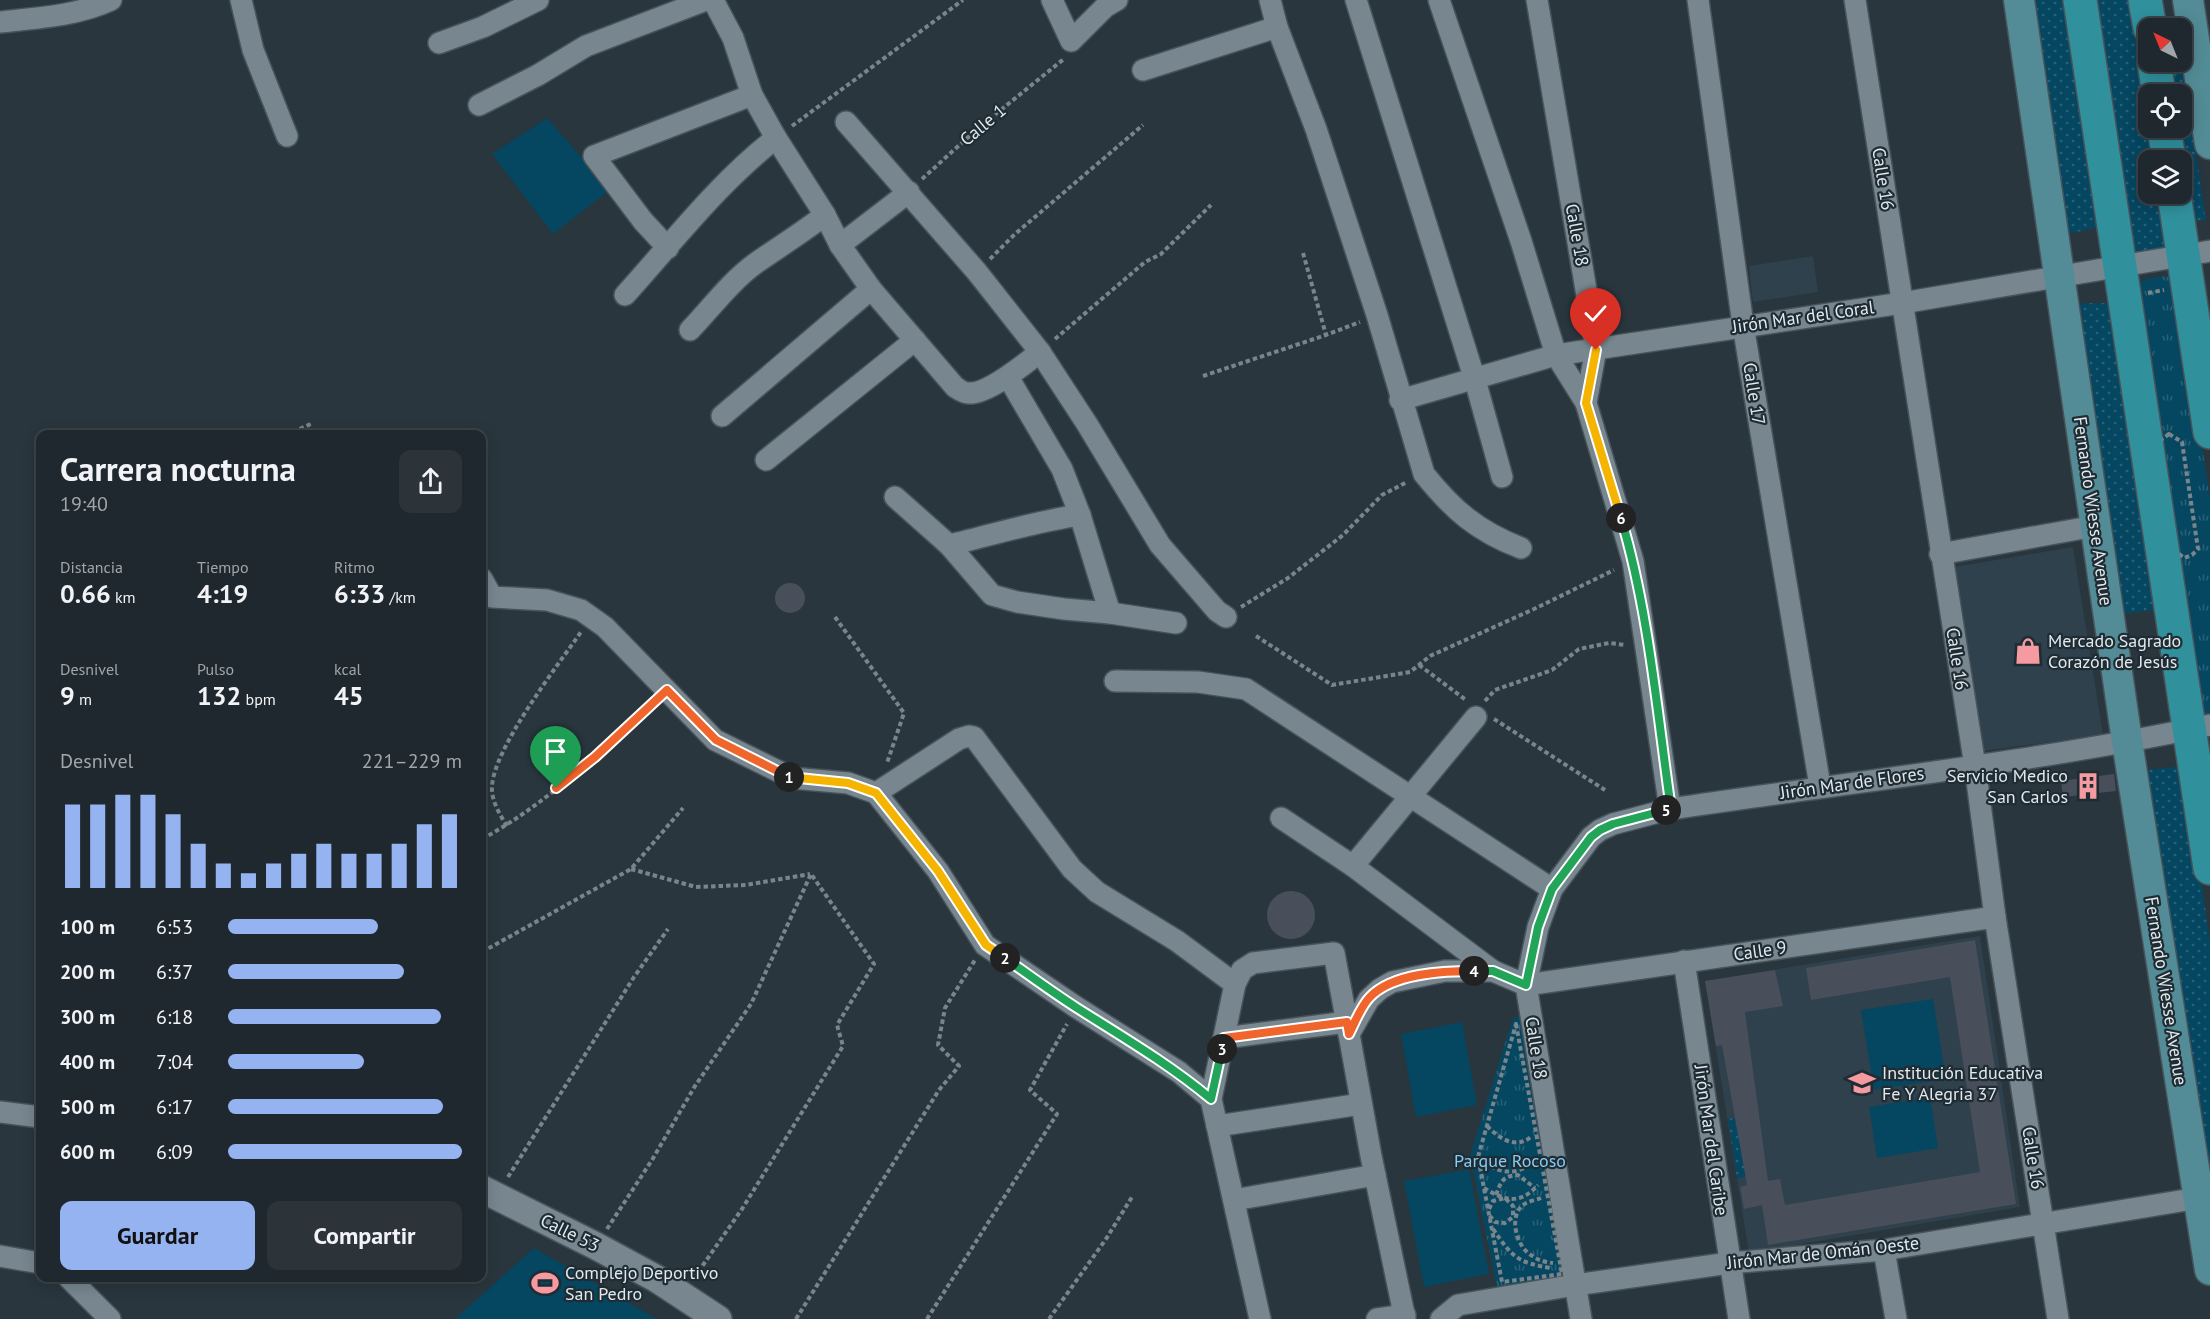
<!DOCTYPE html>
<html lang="es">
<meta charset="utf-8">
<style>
body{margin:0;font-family:"PT Sans",sans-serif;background:#2c343a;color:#f1f3f6;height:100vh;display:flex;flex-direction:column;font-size:22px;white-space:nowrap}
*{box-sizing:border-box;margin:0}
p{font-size:20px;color:#a1a6aa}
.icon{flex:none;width:33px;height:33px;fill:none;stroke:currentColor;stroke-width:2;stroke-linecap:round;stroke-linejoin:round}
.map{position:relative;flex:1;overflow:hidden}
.panel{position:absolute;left:36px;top:430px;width:450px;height:852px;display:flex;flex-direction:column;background:#1f282e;border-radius:12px;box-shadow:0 3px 15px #0003,0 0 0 2px #3c444a}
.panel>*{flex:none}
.needle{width:39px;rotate:317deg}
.buttons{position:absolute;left:2138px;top:18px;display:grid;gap:12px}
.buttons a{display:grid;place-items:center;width:54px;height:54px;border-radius:12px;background:#1f282e;box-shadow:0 3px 15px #0003,0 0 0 2px #3c444a;font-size:30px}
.pin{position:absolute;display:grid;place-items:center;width:51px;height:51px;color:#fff;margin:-62px -26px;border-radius:50% 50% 50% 0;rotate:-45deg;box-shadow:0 0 6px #0007}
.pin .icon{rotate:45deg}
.km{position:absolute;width:30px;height:30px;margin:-15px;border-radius:50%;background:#222;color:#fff;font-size:16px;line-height:30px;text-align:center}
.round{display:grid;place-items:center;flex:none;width:63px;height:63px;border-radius:12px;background:#2c343a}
.summary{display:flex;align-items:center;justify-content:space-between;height:102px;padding:0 24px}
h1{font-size:33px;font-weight:600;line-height:45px}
.stats{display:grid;grid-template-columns:repeat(3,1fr);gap:9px;height:102px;padding:6px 24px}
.stats div{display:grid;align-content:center}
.stats b{font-size:26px;font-weight:600}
.stats small{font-size:16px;font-weight:400}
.stats p{font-size:16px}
.chart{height:168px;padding:12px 24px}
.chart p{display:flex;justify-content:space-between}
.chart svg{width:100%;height:108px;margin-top:6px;stroke:#95b2f1;stroke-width:6}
.primary-button{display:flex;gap:12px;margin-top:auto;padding:12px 24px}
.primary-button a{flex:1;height:69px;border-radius:12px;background:#95b2f1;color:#111;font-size:24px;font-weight:600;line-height:69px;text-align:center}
.primary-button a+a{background:#2c343a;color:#f1f3f6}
ul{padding:0 24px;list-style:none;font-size:20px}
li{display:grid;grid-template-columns:96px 72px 1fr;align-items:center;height:45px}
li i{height:15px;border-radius:8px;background:#95b2f1}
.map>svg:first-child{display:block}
.built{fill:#2e414c}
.grass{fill:url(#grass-dots)}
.park{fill:url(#park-tufts)}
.garden{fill:#054661}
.building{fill:#484f5b}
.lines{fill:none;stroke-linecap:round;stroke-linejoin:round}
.minor-casing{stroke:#475259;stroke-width:24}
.tertiary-casing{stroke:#475259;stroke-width:30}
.secondary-casing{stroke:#475259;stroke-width:33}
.primary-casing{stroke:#475259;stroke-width:36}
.path{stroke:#7a858b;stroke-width:4;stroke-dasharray:4.5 3;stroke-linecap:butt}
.minor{stroke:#77868f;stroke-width:21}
.tertiary{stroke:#77868f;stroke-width:27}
.secondary{stroke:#538c96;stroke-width:30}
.primary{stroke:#30919d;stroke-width:33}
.split-1-casing{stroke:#fff;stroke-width:12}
.split-2-casing{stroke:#fff;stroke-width:12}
.split-3-casing{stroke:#fff;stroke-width:12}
.split-4-casing{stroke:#fff;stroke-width:12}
.split-5-casing{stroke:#fff;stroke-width:12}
.split-6-casing{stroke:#fff;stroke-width:12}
.split-7-casing{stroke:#fff;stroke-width:12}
.split-1{stroke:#f0652b;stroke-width:8}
.split-2{stroke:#f5b400;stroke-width:8}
.split-3{stroke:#22a559;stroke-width:8}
.split-4{stroke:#f0652b;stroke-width:8}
.split-5{stroke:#22a559;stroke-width:8}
.split-6{stroke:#22a559;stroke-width:8}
.split-7{stroke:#f5b400;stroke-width:8}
.labels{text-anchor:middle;stroke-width:4.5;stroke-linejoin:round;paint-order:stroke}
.street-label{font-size:18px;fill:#e1e9ee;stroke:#1f2c33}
.poi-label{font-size:18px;fill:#e1e9ee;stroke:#1f2c33;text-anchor:start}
.park-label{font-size:18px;fill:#85cdf5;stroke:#1f2c33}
</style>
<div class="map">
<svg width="2210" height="1319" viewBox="0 0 2210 1319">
<defs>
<pattern id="grass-dots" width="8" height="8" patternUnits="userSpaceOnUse" patternTransform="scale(1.5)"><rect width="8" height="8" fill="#054661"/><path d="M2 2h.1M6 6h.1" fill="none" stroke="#296178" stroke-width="1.8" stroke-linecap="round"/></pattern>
<pattern id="park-tufts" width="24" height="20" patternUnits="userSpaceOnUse" patternTransform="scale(1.5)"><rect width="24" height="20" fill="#054661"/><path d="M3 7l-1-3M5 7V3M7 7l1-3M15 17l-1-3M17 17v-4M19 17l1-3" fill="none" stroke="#296178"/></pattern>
</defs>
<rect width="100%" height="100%" fill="#29363d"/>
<g class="built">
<polygon points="1813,256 1818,292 1753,302 1749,266"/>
<polygon points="2073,547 2103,735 1982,751 1954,567"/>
<polygon points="1980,936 2020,1207 1749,1253 1705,981"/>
</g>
<g class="grass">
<polygon points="2027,0 2065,0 2101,221 2094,228 2064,235"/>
<polygon points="2094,0 2132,0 2148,99 2148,128 2153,128 2158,160 2148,160 2148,194 2163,194 2168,249 2136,252 2130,242"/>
<polygon points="2181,55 2206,220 2193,221 2178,128 2181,128 2181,94 2173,94 2168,62 2181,62"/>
<polygon points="2083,303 2114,303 2156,610 2122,614 2075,309"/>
<polygon points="2184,766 2210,941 2210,1166 2205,1167 2146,770"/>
<polygon points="1735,1118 1746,1176 1737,1179 1728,1119"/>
</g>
<g class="park">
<polygon points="2166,276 2174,281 2179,295 2210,499 2210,719 2204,720 2139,283 2148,278"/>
<polygon points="1523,1016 1568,1279 1497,1287 1470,1156 1513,1018"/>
</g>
<g class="garden">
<polygon points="547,118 610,190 553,234 492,154"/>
<polygon points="1933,999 1946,1079 1874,1090 1861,1010"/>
<polygon points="1462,1022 1477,1105 1416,1117 1401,1034"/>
<polygon points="1930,1097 1938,1148 1877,1158 1869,1107"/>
<polygon points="1469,1169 1489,1274 1424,1287 1404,1181"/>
<polygon points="534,1248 657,1319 455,1319"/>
</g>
<g class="building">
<circle cx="790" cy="598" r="15"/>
<polygon points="2114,774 2116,791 2063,797 2061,781"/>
<circle cx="1291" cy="915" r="24"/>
<polygon points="1975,940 2016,1204 1768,1245 1762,1205 1744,1209 1740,1187 1747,1185 1722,1045 1716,1046 1705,981 1775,970 1783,1006 1745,1012 1768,1181 1780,1179 1785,1205 1980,1172 1950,977 1811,1000 1806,968"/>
</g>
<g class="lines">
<defs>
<g id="minor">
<polyline points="241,0 253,50 287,136"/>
<path d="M713 0 733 38 752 95 776 138 825 215 840 245 871 289 955 387C958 389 964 393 968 393 987 395 1026 363 1040 352"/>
<polyline points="1052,0 1071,41 1105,7 1117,0"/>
<path d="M1270 0 1277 27 1316 129 1377 315 1424 474C1453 510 1477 531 1521 548"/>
<polyline points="1356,0 1475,380 1502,477"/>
<polyline points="1439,0 1521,241 1556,355 1586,403"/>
<polyline points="1537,0 1596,349 1586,403 1633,561 1670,809 1613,824 1600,830 1591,837 1552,889 1538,927 1526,985 1581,1319"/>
<polyline points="1698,0 1743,325 1820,786"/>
<polyline points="1855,0 1975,766 1995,917 2058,1319"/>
<path d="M0 22C37 18 77 16 111 0"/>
<polyline points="439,43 483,27 538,0"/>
<polyline points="1143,70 1277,27"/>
<polyline points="479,105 538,75 586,46 706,0"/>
<polyline points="846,122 977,272 1040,352 1087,424 1160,545 1217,611 1226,617"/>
<polyline points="840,245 909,192"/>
<polyline points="668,248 643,221 594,156 752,95"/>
<path d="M625 295C673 242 719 182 776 138"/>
<path d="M690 330C711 308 731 281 756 263 779 247 803 232 825 215"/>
<polyline points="1008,377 1062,469 1080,515 1110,613"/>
<polyline points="1400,400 1556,355 1902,303 2210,251"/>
<polyline points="722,416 871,289"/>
<polyline points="766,460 915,340"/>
<polyline points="895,497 949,545 992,595 1017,602 1064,609 1110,613 1176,623"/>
<path d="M949 545C993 535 1036 521 1080 515"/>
<polyline points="1940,554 2095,526"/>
<polyline points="482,579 492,597 547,600 581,610 605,627 715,740 792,778 848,783 876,793 938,871 985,945 1076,1007 1179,1072 1211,1099 1235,984 1242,970 1253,963 1334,953 1349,1034"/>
<polyline points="1115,681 1198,682 1246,689 1552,889"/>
<polyline points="876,793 959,739 969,736 974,737 1072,869 1097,892 1177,941 1235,984"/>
<path d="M1670 809C1850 782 2032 763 2210 725"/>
<polyline points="1281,818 1353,866 1493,971"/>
<polyline points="1353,866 1476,717"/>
<polyline points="1684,961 1739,1319"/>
<polyline points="1224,1038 1347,1022"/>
<polyline points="1211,1099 1260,1319"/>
<polyline points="0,1112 40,1117"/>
<polyline points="1217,1126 1361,1104"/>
<polyline points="1234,1200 1375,1175"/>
<polyline points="1884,1250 1896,1319"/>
<polyline points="0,1256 40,1263"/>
<polyline points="69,1278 110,1319"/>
<polyline points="1377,1319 1405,1315"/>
<polyline points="1405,1319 1371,1156 1349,1034 1369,999 1380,989 1392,982 1445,971 1493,971 1526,985 1995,917"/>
<polyline points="1441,1319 1458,1305 1575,1285 1729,1263 1884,1250 2210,1196"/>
</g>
<polyline id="tertiary" points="482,1189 596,1246 657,1279 718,1319"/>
<g id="secondary">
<polyline points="2019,0 2127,741 2210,1270"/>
<polyline points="2188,0 2210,144"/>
</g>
<g id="primary">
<polyline points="2080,0 2210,868"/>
<polyline points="2145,0 2150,28"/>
<polyline points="2154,62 2159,94"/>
<polyline points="2164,128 2169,160"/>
<polyline points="2174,194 2210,432"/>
</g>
</defs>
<use href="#minor" class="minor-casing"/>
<use href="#tertiary" class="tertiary-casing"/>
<use href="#secondary" class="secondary-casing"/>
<use href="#primary" class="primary-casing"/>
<g class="path">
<polyline points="792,126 963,0"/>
<polyline points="922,179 976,130 1065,58"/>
<polyline points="1303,253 1326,335"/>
<polyline points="990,259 1015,234 1143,125"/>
<polyline points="2148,293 2164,290"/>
<polyline points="1055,339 1145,262 1161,254 1211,205"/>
<polyline points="1203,376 1326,335 1360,322"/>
<polygon points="2169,434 2182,442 2198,549 2192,555 2184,558 2176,551 2158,446 2162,439"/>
<polyline points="286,435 313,423"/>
<polyline points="1241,607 1288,578 1343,535 1382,495 1407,482"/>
<polyline points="835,617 904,713 887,763"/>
<polyline points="1256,636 1332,685 1410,672 1430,656 1534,609 1614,570"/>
<polyline points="1419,665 1466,700"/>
<polyline points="1485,701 1495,690 1552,670 1579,649 1609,643 1626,645"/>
<polyline points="1494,719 1605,790"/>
<path d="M507 826C500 815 491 800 492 787 493 749 558 665 581 632"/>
<path d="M482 839C545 805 599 753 652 704"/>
<polyline points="631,869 696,887 746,885 810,874"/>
<polyline points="482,952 631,869 683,808"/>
<polygon points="1516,1024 1562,1274 1502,1282 1478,1157"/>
<path d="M1487 1126C1500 1139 1516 1150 1532 1136"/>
<path d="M1478 1158C1497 1173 1516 1178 1535 1160"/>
<polyline points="508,1177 634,977 668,929"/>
<path d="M1484 1188C1505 1201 1520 1205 1538 1185"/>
<path d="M1496 1195C1501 1182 1502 1176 1518 1175L1535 1188"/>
<path d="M1541 1198C1536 1200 1528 1201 1523 1205 1509 1216 1516 1242 1527 1252 1535 1259 1543 1262 1553 1263"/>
<polyline points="1489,1209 1493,1201 1505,1198 1513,1206 1513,1217 1505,1223 1495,1222 1489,1215"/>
<polyline points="607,1229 652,1160 695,1086 751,1004 811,874"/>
<path d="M1493 1229C1512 1257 1518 1263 1551 1268"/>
<polyline points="694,1278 742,1209 843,1046 837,1025 874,964 811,874"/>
<polyline points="796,1319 939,1090 959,1066 938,1045 945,1008 975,960"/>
<polyline points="927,1319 1057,1114 1030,1090 1067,1024"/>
<polyline points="1049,1319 1106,1239 1132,1197"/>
</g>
<use href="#minor" class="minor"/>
<use href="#tertiary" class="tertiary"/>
<use href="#secondary" class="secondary"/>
<use href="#primary" class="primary"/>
</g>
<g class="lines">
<defs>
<polyline id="split-1" points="556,788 595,757 667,690 716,740 789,777"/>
<polyline id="split-2" points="789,777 848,783 876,793 938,871 986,945 1005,958"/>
<path id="split-3" d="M1005 958C1029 975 1052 992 1077 1008 1123 1037 1169 1064 1211 1099L1222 1049"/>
<path id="split-4" d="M1222 1049 1224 1038 1347 1022 1349 1034C1355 1022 1361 1006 1370 997 1393 973 1443 971 1474 971"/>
<polyline id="split-5" points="1474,971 1493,971 1526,985 1538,927 1552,889 1591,837 1600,830 1613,824 1666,810"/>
<path id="split-6" d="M1621 518C1649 612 1657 712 1671 809L1666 810"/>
<polyline id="split-7" points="1596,350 1586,403 1621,518"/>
</defs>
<use href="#split-1" class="split-1-casing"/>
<use href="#split-2" class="split-2-casing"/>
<use href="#split-3" class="split-3-casing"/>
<use href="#split-4" class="split-4-casing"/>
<use href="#split-5" class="split-5-casing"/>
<use href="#split-6" class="split-6-casing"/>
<use href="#split-7" class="split-7-casing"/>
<use href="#split-1" class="split-1"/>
<use href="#split-2" class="split-2"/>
<use href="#split-3" class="split-3"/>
<use href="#split-4" class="split-4"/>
<use href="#split-5" class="split-5"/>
<use href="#split-6" class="split-6"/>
<use href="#split-7" class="split-7"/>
</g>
<defs>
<symbol id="shop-bare" viewBox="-9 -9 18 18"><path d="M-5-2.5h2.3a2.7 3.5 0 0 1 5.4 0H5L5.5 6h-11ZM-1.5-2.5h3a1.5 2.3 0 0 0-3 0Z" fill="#f49aa0" stroke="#1f2c33" stroke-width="2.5" paint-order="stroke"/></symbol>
<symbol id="building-bare" viewBox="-9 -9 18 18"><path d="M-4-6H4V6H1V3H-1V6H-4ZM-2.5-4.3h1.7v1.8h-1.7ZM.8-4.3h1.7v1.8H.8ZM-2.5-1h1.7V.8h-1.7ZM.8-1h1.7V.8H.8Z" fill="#f49aa0" stroke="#1f2c33" stroke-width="2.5" paint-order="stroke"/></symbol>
<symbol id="school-bare" viewBox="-9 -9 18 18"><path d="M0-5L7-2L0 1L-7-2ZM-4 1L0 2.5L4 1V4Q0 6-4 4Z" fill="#f49aa0" stroke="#1f2c33" stroke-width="2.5" paint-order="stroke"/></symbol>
<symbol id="stadium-bare" viewBox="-9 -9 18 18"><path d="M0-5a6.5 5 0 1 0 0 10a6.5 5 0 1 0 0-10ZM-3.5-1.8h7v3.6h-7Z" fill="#f49aa0" stroke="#1f2c33" stroke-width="2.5" paint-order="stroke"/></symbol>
</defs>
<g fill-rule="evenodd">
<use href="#shop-bare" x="2009" y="632" width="38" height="38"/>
<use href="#building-bare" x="2069" y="767" width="38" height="38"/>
<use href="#school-bare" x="1843" y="1064" width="38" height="38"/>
<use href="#stadium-bare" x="526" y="1264" width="38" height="38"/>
</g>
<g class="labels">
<g class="street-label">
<text transform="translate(983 125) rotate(-40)" y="6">Calle 1</text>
<text transform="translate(1883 179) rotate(81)" y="6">Calle 16</text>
<text transform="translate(1577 235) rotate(80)" y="6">Calle 18</text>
<text transform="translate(1803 317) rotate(-8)" y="6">Jirón Mar del Coral</text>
<text transform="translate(1754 394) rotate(81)" y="6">Calle 17</text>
<text transform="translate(2093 511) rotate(82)" y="6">Fernando Wiesse Avenue</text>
<text transform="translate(1957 659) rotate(81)" y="6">Calle 16</text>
<text transform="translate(1852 783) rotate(-8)" y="6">Jirón Mar de Flores</text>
<text transform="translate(1760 951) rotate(-8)" y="6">Calle 9</text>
<text transform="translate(2166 991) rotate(81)" y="6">Fernando Wiesse Avenue</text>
<text transform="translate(1536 1048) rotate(81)" y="6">Calle 18</text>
<text transform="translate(1711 1140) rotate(82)" y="6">Jirón Mar del Caribe</text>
<text transform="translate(2033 1158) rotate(81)" y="6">Calle 16</text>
<text transform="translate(570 1233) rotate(26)" y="6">Calle 53</text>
<text transform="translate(1823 1253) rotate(-6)" y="6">Jirón Mar de Omán Oeste</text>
</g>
<g class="poi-label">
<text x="2048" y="647">Mercado Sagrado<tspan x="2048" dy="21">Corazón de Jesús</tspan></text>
<text x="2068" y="782" text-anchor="end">Servicio Medico<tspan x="2068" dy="21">San Carlos</tspan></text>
<text x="1882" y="1079">Institución Educativa<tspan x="1882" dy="21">Fe Y Alegria 37</tspan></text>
<text x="565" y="1279">Complejo Deportivo<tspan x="565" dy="21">San Pedro</tspan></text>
</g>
<g class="park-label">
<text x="1510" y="1167">Parque Rocoso</text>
</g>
</g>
</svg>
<div class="buttons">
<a><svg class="needle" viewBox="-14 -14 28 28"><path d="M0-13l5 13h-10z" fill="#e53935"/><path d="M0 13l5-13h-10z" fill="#a1a6aa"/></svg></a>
<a><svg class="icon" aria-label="locate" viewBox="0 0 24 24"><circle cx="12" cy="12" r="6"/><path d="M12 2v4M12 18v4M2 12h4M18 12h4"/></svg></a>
<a><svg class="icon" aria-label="layers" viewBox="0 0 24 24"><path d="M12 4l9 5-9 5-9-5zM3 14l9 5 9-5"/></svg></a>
</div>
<div class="pin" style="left:556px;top:788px;background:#1e9e55"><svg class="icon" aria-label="arrive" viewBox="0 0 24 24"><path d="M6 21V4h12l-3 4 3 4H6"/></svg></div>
<div class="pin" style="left:1596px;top:350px;background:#d93025"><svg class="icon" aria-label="check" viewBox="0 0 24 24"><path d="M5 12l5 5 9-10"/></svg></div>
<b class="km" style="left:789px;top:777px">1</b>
<b class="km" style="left:1005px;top:958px">2</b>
<b class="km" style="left:1222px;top:1049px">3</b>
<b class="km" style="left:1474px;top:971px">4</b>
<b class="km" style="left:1666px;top:810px">5</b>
<b class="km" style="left:1621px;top:518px">6</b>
<section class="panel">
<div class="summary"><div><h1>Carrera nocturna</h1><p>19:40</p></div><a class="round"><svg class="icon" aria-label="share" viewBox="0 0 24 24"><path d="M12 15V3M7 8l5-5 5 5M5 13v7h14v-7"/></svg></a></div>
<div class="stats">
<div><p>Distancia</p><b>0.66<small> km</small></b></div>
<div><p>Tiempo</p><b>4:19</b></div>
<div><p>Ritmo</p><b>6:33<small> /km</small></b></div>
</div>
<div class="stats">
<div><p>Desnivel</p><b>9<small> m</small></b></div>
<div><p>Pulso</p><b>132<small> bpm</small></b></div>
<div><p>kcal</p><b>45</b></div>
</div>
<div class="chart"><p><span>Desnivel</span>221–229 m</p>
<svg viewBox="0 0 160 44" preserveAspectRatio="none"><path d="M5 44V10M15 44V10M25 44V6M35 44V6M45 44V14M55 44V26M65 44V34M75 44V38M85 44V34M95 44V30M105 44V26M115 44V30M125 44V30M135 44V26M145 44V18M155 44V14"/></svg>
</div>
<ul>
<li><b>100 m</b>6:53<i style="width:64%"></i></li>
<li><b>200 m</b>6:37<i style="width:75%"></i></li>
<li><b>300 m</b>6:18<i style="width:91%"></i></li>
<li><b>400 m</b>7:04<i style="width:58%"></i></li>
<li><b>500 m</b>6:17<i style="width:92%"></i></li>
<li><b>600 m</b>6:09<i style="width:100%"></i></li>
</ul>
<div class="primary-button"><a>Guardar</a><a>Compartir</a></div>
</section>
</div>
